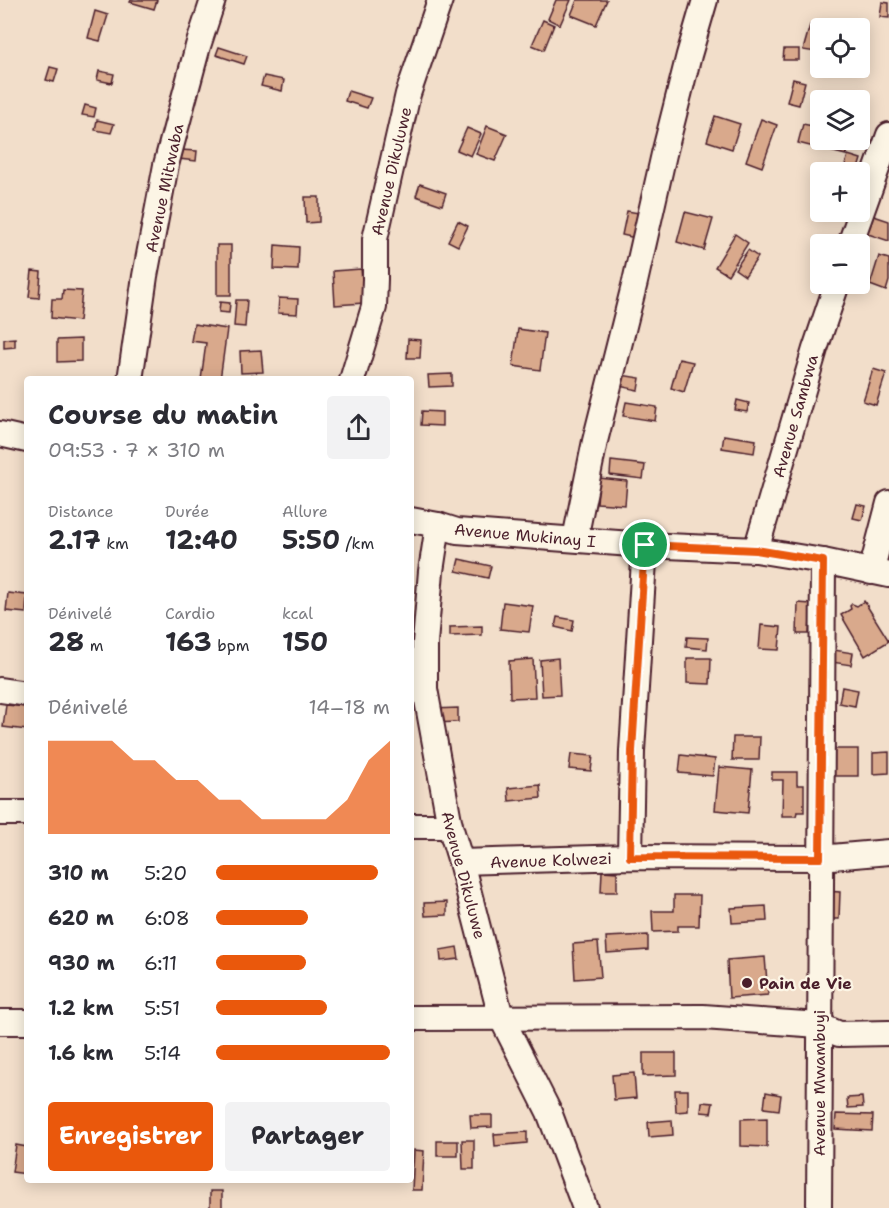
<!DOCTYPE html>
<html lang="fr">
<meta charset="utf-8">
<style>
body{margin:0;font-family:"Shantell Sans",sans-serif;background:#f2f2f3;color:#2b2b33;height:100vh;display:flex;flex-direction:column;font-size:22px;white-space:nowrap}
*{box-sizing:border-box;margin:0}
p{font-size:20px;color:#7c7c81}
.icon{flex:none;width:33px;height:33px;fill:none;stroke:currentColor;stroke-width:2;stroke-linecap:round;stroke-linejoin:round}
.map{position:relative;flex:1;overflow:hidden}
.details{position:absolute;left:24px;top:376px;width:390px;height:807px;display:flex;flex-direction:column;background:#fff;border-radius:6px;box-shadow:0 3px 15px #0003}
.details>*{flex:none}
.buttons{position:absolute;left:810px;top:18px;display:grid;gap:12px}
.buttons a{display:grid;place-items:center;width:60px;height:60px;border-radius:6px;background:#fff;box-shadow:0 3px 15px #0003;font-size:30px}
.pin{position:absolute;display:grid;place-items:center;width:51px;height:51px;color:#fff;margin:-26px;border:3px solid #fff;border-radius:50%;box-shadow:0 2px 6px #0007}
.round{display:grid;place-items:center;flex:none;width:63px;height:63px;border-radius:6px;background:#f2f2f3}
.overview{display:flex;align-items:center;justify-content:space-between;height:102px;padding:0 24px}
h1{font-size:27px;font-weight:700;line-height:45px}
.figures{display:grid;grid-template-columns:repeat(3,1fr);gap:9px;height:102px;padding:6px 24px}
.figures div{display:grid;align-content:center}
.figures b{font-size:26px;font-weight:700}
.figures small{font-size:16px;font-weight:400}
.figures p{font-size:16px}
.chart{height:168px;padding:12px 24px}
.chart p{display:flex;justify-content:space-between}
.chart svg{width:100%;height:108px;margin-top:6px;fill:#ea580c;opacity:.7}
.button{display:flex;gap:12px;margin-top:auto;padding:12px 24px}
.button a{flex:1;height:69px;border-radius:6px;background:#ea580c;color:#fff;font-size:24px;font-weight:700;line-height:69px;text-align:center}
.button a+a{background:#f2f2f3;color:#2b2b33}
ul{padding:0 24px;list-style:none;font-size:20px}
li{display:grid;grid-template-columns:96px 72px 1fr;align-items:center;height:45px}
li i{height:15px;border-radius:8px;background:#ea580c}
.map>svg:first-child{display:block}
.building{fill:#d9a98c;stroke:#4a1f2b;stroke-width:1.5}
.lines{fill:none;stroke-linecap:round;stroke-linejoin:round}
.street-casing{stroke:#4a1f2b;stroke-width:28}
.street{stroke:#fcf5e5;stroke-width:24}
.route-casing{stroke:#fff;stroke-width:12}
.route{stroke:#ea580c;stroke-width:8}
.poi-dot{fill:#4a1f2b;stroke:#fcf5e5;stroke-width:2}
.labels{text-anchor:middle;stroke-width:4.5;stroke-linejoin:round;paint-order:stroke}
.street-label{font-size:16px;fill:#4a1f2b;stroke:#fcf5e5}
.poi-label{font-size:16px;font-weight:bold;fill:#4a1f2b;stroke:#fcf5e5;text-anchor:start}
</style>
<div class="map">
<svg width="889" height="1208" viewBox="0 0 889 1208">
<rect width="100%" height="100%" fill="#f2deca"/>
<filter id="ink" filterUnits="userSpaceOnUse"><feTurbulence type="fractalNoise" baseFrequency=".0167" numOctaves="2"/><feDisplacementMap in="SourceGraphic" scale="12" xChannelSelector="R" yChannelSelector="G"/><feConvolveMatrix kernelMatrix="1 2 1 2 8 2 1 2 1" color-interpolation-filters="sRGB"/></filter>
<g filter="url(#ink)">
<g class="building">
<polygon points="131,0 157,0 154,9 130,2"/>
<polygon points="556,0 571,0 560,25 548,19"/>
<polygon points="577,0 607,0 596,25 571,15"/>
<polygon points="882,2 889,3 889,18 880,17"/>
<polygon points="95,11 108,15 100,41 88,38"/>
<polygon points="543,20 554,25 544,50 532,45"/>
<polygon points="810,25 822,28 820,28 820,34 816,52 803,50"/>
<polygon points="219,47 247,56 244,64 216,55"/>
<polygon points="784,49 799,49 799,60 783,60"/>
<polygon points="50,67 58,69 54,82 46,80"/>
<polygon points="99,71 114,74 112,83 97,80"/>
<polygon points="264,76 284,80 282,91 261,86"/>
<polygon points="793,79 805,82 799,105 787,102"/>
<polygon points="348,91 371,98 367,108 345,101"/>
<polygon points="85,105 96,108 94,117 82,115"/>
<polygon points="715,116 740,124 732,149 707,141"/>
<polygon points="820,116 820,140 850,140 846,155 798,143 803,124 818,127"/>
<polygon points="761,119 777,125 762,167 746,161"/>
<polygon points="97,120 114,124 111,133 95,130"/>
<polygon points="487,126 507,134 495,161 476,154"/>
<polygon points="467,128 481,134 471,156 457,150"/>
<polygon points="180,150 197,151 196,161 179,159"/>
<polygon points="848,155 861,159 857,172 843,172"/>
<polygon points="420,184 446,193 442,205 416,196"/>
<polygon points="305,197 319,197 319,222 306,223"/>
<polygon points="627,211 645,214 640,239 622,235"/>
<polygon points="685,212 713,219 704,250 677,242"/>
<polygon points="871,215 889,221 889,241 865,233"/>
<polygon points="458,221 468,226 458,246 448,241"/>
<polygon points="735,234 748,243 728,275 715,267"/>
<rect x="217" y="245" width="14" height="50"/>
<polygon points="275,245 299,247 298,270 274,269"/>
<polygon points="748,250 758,257 745,276 735,269"/>
<polygon points="879,256 889,259 889,281 886,291 870,285"/>
<polygon points="361,269 364,303 335,305 333,271"/>
<polygon points="32,271 41,272 39,298 29,297"/>
<polygon points="63,290 82,291 79,321 51,318 52,299 62,299"/>
<polygon points="279,298 298,299 297,314 278,313"/>
<polygon points="236,300 247,300 245,327 234,326"/>
<polygon points="220,302 230,303 229,313 219,312"/>
<polygon points="194,324 227,329 220,380 201,380 206,343 191,341"/>
<polygon points="518,329 545,333 540,370 513,366"/>
<polygon points="15,338 15,347 4,348 4,339"/>
<polygon points="81,339 81,361 57,362 57,340"/>
<polygon points="408,339 421,340 420,358 407,358"/>
<polygon points="261,350 263,372 241,373 240,351"/>
<polygon points="679,359 693,362 684,392 671,388"/>
<polygon points="873,369 886,373 876,405 863,401"/>
<polygon points="452,374 452,386 429,387 428,375"/>
<polygon points="621,375 640,378 638,390 619,386"/>
<polygon points="737,400 749,403 747,412 735,410"/>
<polygon points="626,402 657,407 655,421 623,416"/>
<polygon points="422,411 442,412 442,426 421,425"/>
<polygon points="724,435 756,440 754,453 722,448"/>
<polygon points="611,461 645,465 643,479 610,475"/>
<polygon points="599,478 627,481 625,505 597,503"/>
<polygon points="857,504 866,506 862,520 853,518"/>
<polygon points="459,559 491,566 488,578 456,571"/>
<polygon points="8,593 27,595 26,613 6,611"/>
<polygon points="864,601 889,641 865,656 841,615 851,609 850,606 852,604 857,606"/>
<polygon points="503,602 533,606 529,632 500,629"/>
<polygon points="798,603 811,604 809,634 797,634"/>
<polygon points="557,617 574,620 572,631 555,627"/>
<polygon points="761,625 781,627 779,650 759,649"/>
<polygon points="482,626 482,635 450,636 450,627"/>
<polygon points="687,637 708,638 707,649 686,647"/>
<polygon points="828,649 853,653 851,665 825,661"/>
<polygon points="558,658 560,695 542,696 540,660"/>
<polygon points="687,658 711,658 710,684 687,683"/>
<polygon points="533,659 535,697 510,698 509,661"/>
<polygon points="842,687 858,690 855,706 839,703"/>
<polygon points="6,705 27,707 27,730 3,727"/>
<polygon points="458,708 458,722 432,723 432,709"/>
<polygon points="733,737 760,737 759,760 732,760"/>
<rect x="822" y="749" width="36" height="27"/>
<polygon points="889,752 889,773 873,774 873,753"/>
<polygon points="571,754 593,756 591,771 569,769"/>
<polygon points="681,755 715,759 713,776 679,773"/>
<polygon points="719,767 752,770 748,813 715,810"/>
<polygon points="772,772 797,772 797,785 804,785 804,812 797,812 796,816 782,816 783,780 772,780"/>
<polygon points="540,785 541,798 509,801 508,788"/>
<polygon points="602,871 617,872 617,892 601,892"/>
<polygon points="826,891 840,892 839,919 825,919"/>
<polygon points="674,895 700,895 699,926 678,926 678,931 653,932 652,911 674,911"/>
<polygon points="447,902 447,915 425,916 424,903"/>
<polygon points="766,906 767,921 732,923 731,908"/>
<polygon points="648,935 648,950 607,953 606,937"/>
<polygon points="598,942 601,977 575,979 573,944"/>
<polygon points="457,947 459,959 441,961 440,950"/>
<polygon points="765,957 768,995 729,998 727,960"/>
<polygon points="643,1053 676,1053 676,1075 643,1076"/>
<polygon points="634,1073 636,1098 614,1100 612,1075"/>
<polygon points="675,1090 688,1090 688,1111 676,1112"/>
<polygon points="766,1092 781,1095 779,1110 764,1108"/>
<polygon points="862,1097 863,1107 848,1108 847,1098"/>
<polygon points="702,1102 713,1103 711,1113 701,1112"/>
<polygon points="836,1114 873,1115 872,1131 835,1129"/>
<polygon points="470,1115 492,1115 492,1127 471,1128"/>
<polygon points="767,1118 767,1147 741,1146 741,1119"/>
<polygon points="672,1120 673,1135 649,1137 648,1122"/>
<polygon points="527,1132 527,1143 495,1146 494,1134"/>
<polygon points="462,1140 474,1140 474,1169 463,1169"/>
<rect x="437" y="1141" width="21" height="15"/>
<polygon points="16,1145 27,1147 27,1174 12,1172"/>
<polygon points="414,1150 424,1151 422,1190 412,1190"/>
<rect x="210" y="1191" width="12" height="17"/>
</g>
<g class="lines">
<defs>
<g id="street">
<polyline points="850,244 889,135"/>
<polyline points="130,380 145,276 166,165 198,46 213,0"/>
<polyline points="352,380 374,307 375,279 375,239 408,94 440,0"/>
<polyline points="0,434 27,440"/>
<polyline points="411,520 438,525 457,531 645,545 756,550 823,561 889,575"/>
<polyline points="438,525 431,571 425,643 425,689 450,826 461,862 501,1017 549,1112 585,1208"/>
<polyline points="575,539 595,441 635,282 664,154 689,55 705,0"/>
<polyline points="756,550 815,349 837,284"/>
<polyline points="871,572 889,503"/>
<polyline points="0,690 27,694"/>
<polyline points="0,813 27,813"/>
<polyline points="411,826 450,826"/>
<polyline points="630,857 632,751 645,545"/>
<polyline points="461,862 630,857 820,858 889,852"/>
<polyline points="411,1018 703,1017 819,1025 839,1034 889,1033"/>
<polyline points="0,1022 27,1022"/>
<polyline points="819,1208 823,561"/>
</g>
</defs>
<use href="#street" class="street-casing"/>
<use href="#street" class="street"/>
</g>
</g>
<g class="lines" filter="url(#ink)">
<defs>
<polygon id="route" points="645,545 756,550 823,561 820,858 630,857 632,751"/>
</defs>
<use href="#route" class="route-casing"/>
<use href="#route" class="route"/>
</g>
<circle class="poi-dot" cx="747" cy="983" r="6"/>
<g class="labels">
<g class="street-label">
<text transform="translate(391 171) rotate(-77)" y="6">Avenue Dikuluwe</text>
<text transform="translate(164 188) rotate(-78)" y="6">Avenue Mitwaba</text>
<text transform="translate(795 416) rotate(-74)" y="6">Avenue Sambwa</text>
<text transform="translate(525 535) rotate(5)" y="6">Avenue Mukinay I</text>
<text transform="translate(551 860) rotate(-2)" y="6">Avenue Kolwezi</text>
<text transform="translate(464 875) rotate(75)" y="6">Avenue Dikuluwe</text>
<text transform="translate(819 1083) rotate(-90)" y="6">Avenue Mwambuyi</text>
</g>
<g class="poi-label">
<text x="759" y="989">Pain de Vie</text>
</g>
</g>
</svg>
<div class="buttons">
<a><svg class="icon" aria-label="locate" viewBox="0 0 24 24"><circle cx="12" cy="12" r="6"/><path d="M12 2v4M12 18v4M2 12h4M18 12h4"/></svg></a>
<a><svg class="icon" aria-label="layers" viewBox="0 0 24 24"><path d="M12 4l9 5-9 5-9-5zM3 14l9 5 9-5"/></svg></a>
<a>+</a>
<a>−</a>
</div>
<div class="pin" style="left:645px;top:545px;background:#1e9e55"><svg class="icon" aria-label="arrive" viewBox="0 0 24 24"><path d="M6 21V4h12l-3 4 3 4H6"/></svg></div>
<section class="details">
<div class="overview"><div><h1>Course du matin</h1><p>09:53 · 7 × 310 m</p></div><a class="round"><svg class="icon" aria-label="share" viewBox="0 0 24 24"><path d="M12 15V3M7 8l5-5 5 5M5 13v7h14v-7"/></svg></a></div>
<div class="figures">
<div><p>Distance</p><b>2.17<small> km</small></b></div>
<div><p>Durée</p><b>12:40</b></div>
<div><p>Allure</p><b>5:50<small> /km</small></b></div>
</div>
<div class="figures">
<div><p>Dénivelé</p><b>28<small> m</small></b></div>
<div><p>Cardio</p><b>163<small> bpm</small></b></div>
<div><p>kcal</p><b>150</b></div>
</div>
<div class="chart"><p><span>Dénivelé</span>14–18 m</p>
<svg viewBox="0 0 160 44" preserveAspectRatio="none"><path d="M0 44V6L10 6L20 6L30 6L40 14L50 14L60 22L70 22L80 30L90 30L100 38L110 38L120 38L130 38L140 30L150 14L160 6V44z"/></svg>
</div>
<ul>
<li><b>310 m</b>5:20<i style="width:93%"></i></li>
<li><b>620 m</b>6:08<i style="width:53%"></i></li>
<li><b>930 m</b>6:11<i style="width:52%"></i></li>
<li><b>1.2 km</b>5:51<i style="width:64%"></i></li>
<li><b>1.6 km</b>5:14<i style="width:100%"></i></li>
</ul>
<div class="button"><a>Enregistrer</a><a>Partager</a></div>
</section>
</div>
